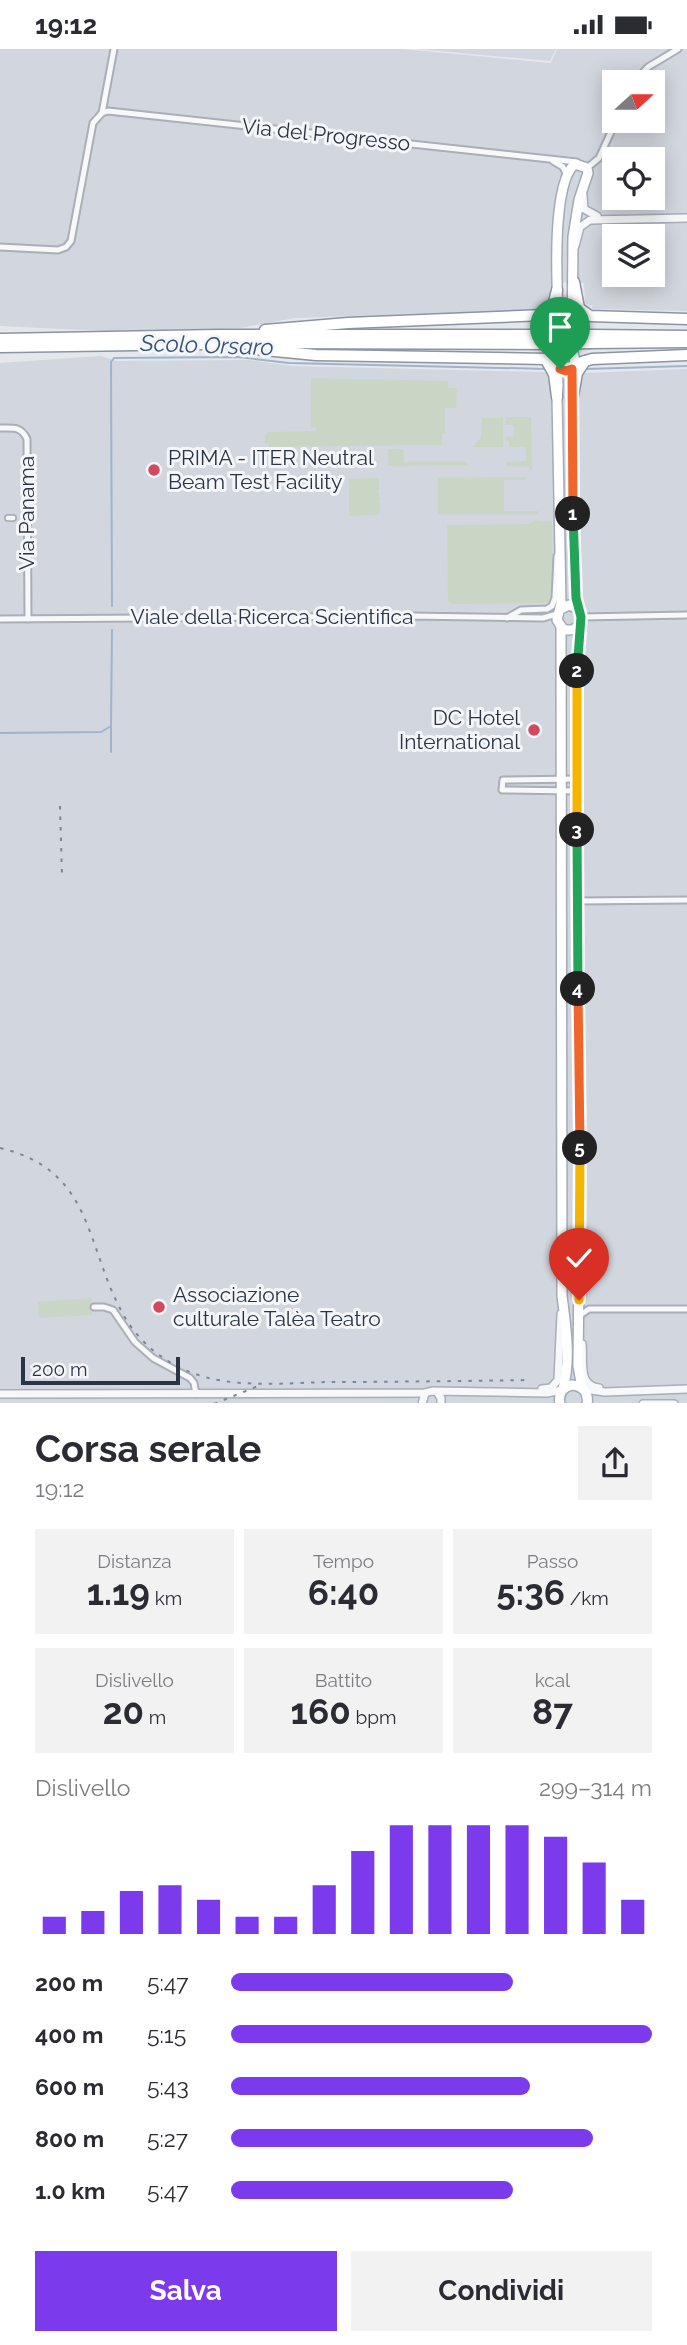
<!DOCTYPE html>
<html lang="it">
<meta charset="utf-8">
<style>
body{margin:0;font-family:Raleway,sans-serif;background:#f2f2f3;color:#2b2b33;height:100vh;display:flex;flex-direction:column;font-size:26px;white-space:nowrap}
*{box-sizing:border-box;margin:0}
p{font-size:23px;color:#7c7c81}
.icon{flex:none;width:38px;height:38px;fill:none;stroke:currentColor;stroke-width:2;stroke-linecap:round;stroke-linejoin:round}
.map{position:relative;height:1354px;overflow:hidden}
.panel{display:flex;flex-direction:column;background:#fff;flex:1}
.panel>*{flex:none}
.needle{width:46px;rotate:69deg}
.buttons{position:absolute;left:602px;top:21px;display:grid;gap:14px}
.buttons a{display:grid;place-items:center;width:63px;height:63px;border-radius:0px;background:#fff;box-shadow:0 4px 18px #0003;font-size:35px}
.scale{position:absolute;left:21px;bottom:18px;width:159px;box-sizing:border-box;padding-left:7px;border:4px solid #2b3445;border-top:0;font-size:19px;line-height:24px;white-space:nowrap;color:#2b3445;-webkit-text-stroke:5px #f4f6f9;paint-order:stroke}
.pin{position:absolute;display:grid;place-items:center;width:60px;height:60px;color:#fff;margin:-72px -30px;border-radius:50% 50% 50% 0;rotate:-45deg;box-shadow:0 0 7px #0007}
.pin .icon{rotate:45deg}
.km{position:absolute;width:35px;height:35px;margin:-18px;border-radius:50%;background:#222;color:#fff;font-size:19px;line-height:35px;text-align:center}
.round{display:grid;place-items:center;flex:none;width:74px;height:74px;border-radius:0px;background:#f2f2f3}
.overview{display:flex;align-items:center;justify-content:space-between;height:119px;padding:0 35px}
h1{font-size:38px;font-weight:700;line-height:52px}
.figures{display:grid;grid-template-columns:repeat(3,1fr);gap:10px;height:119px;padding:7px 35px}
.figures div{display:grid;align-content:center;border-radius:0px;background:#f2f2f3;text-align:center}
.figures b{font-size:35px;font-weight:700}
.figures small{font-size:19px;font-weight:400}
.figures p{font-size:19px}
.chart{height:196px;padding:14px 35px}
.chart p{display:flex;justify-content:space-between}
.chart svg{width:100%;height:126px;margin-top:7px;stroke:#7c3aed;stroke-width:6}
.cta{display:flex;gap:14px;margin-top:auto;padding:14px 35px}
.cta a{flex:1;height:80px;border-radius:0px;background:#7c3aed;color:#fff;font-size:28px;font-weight:700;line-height:80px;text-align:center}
.cta a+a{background:#f2f2f3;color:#2b2b33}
ul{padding:0 35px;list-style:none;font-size:23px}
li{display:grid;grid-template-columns:112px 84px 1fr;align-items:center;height:52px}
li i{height:18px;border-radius:9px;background:#7c3aed}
.status{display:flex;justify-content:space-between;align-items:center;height:49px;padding:0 35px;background:#fff;direction:ltr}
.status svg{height:19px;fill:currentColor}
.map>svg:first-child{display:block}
.built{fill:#d2d6de;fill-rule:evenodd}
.green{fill:#c9d6c5}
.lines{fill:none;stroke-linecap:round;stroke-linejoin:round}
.stream{stroke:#9fb4cc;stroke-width:2}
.pedestrian-casing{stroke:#a9aeb7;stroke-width:8}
.minor-casing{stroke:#a9aeb7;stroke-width:9}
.tertiary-casing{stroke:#a9aeb7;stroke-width:10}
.primary-casing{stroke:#a3abb8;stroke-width:12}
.trunk-casing{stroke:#8b94a3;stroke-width:13}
.pedestrian{stroke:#f7f8fa;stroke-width:4.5}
.minor{stroke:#f7f8fa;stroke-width:5}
.tertiary{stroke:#f7f8fa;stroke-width:7}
.primary{stroke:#fff;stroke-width:9}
.trunk{stroke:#fff;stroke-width:10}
.rail{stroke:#7d8696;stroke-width:2;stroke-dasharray:3.5 7;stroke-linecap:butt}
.trunk-bridge-casing{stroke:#8b94a3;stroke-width:13;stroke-linecap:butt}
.trunk-bridge{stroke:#fff;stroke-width:10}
.split-1-casing{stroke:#fff;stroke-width:14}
.split-2-casing{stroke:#fff;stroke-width:14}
.split-3-casing{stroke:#fff;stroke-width:14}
.split-4-casing{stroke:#fff;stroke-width:14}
.split-5-casing{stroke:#fff;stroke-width:14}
.split-6-casing{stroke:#fff;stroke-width:14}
.split-1{stroke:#f0652b;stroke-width:9}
.split-2{stroke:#22a559;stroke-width:9}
.split-3{stroke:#f5b400;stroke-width:9}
.split-4{stroke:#22a559;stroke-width:9}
.split-5{stroke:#f0652b;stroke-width:9}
.split-6{stroke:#f5b400;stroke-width:9}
.poi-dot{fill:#d1495b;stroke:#f4f6f9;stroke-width:2.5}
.labels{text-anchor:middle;stroke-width:6;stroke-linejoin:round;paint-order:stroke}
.street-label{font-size:21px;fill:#2b3445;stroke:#f4f6f9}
.poi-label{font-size:21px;fill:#2b3445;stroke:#f4f6f9;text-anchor:start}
.water-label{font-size:23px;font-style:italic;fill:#34527a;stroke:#f4f6f9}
</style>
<div class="status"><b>19:12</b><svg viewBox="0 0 49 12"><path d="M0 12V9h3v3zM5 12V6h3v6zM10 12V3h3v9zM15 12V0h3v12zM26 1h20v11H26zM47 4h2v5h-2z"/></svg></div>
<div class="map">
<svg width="687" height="1355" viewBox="0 0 687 1355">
<rect width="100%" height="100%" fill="#e4e7ec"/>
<g class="built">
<path d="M0 0H402L551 14 557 0H687V262L592 260V257L585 254 584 234 553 233 552 251 543 261 295 269 240 279 104 282 0 277ZM614 33H653V72H614ZM614 110H653V149H614ZM614 187H653V226H614Z"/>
<polygon points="417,0 556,0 550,12"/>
<polygon points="101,307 116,312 248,311 292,317 544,323 565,329 581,327 583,324 687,320 687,1354 0,1354 0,314"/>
</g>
<g class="green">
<polygon points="311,329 448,332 448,339 457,339 456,359 445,359 445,384 442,384 442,396 269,398 269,395 265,394 265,387 268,383 316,382 316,378 311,378"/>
<polygon points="507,368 531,368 532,421 530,421 529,417 506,417 506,413 526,412 526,398 509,398 509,392 506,392 506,388 514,387 514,376 505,376"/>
<polygon points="482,369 503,369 503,398 473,398 481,389"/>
<polygon points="388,400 403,400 404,413 467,413 467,416 388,417"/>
<polygon points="525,428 525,431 504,431 504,462 538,462 538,465 438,465 438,429"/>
<polygon points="379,429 379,441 376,442 379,443 379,452 376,452 380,454 380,464 376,466 349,467 349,430"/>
<polygon points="534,471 552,473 553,549 548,554 451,555 448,552 447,476 530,475"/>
<polygon points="91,1249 92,1266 39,1269 38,1253"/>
</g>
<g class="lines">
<g class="stream">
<polyline points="586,320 687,317"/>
<polyline points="112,557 111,313 114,309 238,308 289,314 546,320"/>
<polyline points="111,678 111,703"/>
<polyline points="0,684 101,683 111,677 112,581"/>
</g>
<defs>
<polyline id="pedestrian" points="8,469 13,469"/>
<g id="minor">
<polyline points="634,33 648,18 678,0"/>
<polyline points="102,64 114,0"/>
<polyline points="553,112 563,118 567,127"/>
<polyline points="587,119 599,109 616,72"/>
<polyline points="0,198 58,201 66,198 71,192 93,74 102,64 108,62 577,113"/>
<path d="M0 379C13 379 21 377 27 390L28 570"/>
<polyline points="581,568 687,566"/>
<polyline points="507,569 521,561 547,560 552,557 555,549 557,507"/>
<polyline points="0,570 410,567 543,569 557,565"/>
<polyline points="576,730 503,731 502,741 576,742"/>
<polyline points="577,852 687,851"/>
<polyline points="94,1258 104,1258 113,1261 135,1293 153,1309 190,1329 194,1334 196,1345"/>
<polyline points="579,1267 589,1260 687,1260"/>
</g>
<g id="tertiary">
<polyline points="583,146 584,160 597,167"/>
<polyline points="575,197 580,178 590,171 687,169"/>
<path d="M582 1295C584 1311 577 1337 599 1339"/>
<polyline points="542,1340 551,1339 558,1331 561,1265"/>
<polyline points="584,1340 605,1343 687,1340"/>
<polyline points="437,1343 441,1349 441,1355"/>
<polyline points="0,1345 425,1344 432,1342 547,1344 562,1341"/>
<polyline points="422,1355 425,1344"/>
<polyline points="643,1355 674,1355"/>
</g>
<g id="primary">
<path d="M561 560 569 556 578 560 581 571C579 579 572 583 563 580L557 571 561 554 557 348C560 332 556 325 556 311 555 304 559 297 559 290 558 255 549 136 575 115L587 119 588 124 579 151 573 188 572 299 575 312 572 320 573 501 576 549 579 562"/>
<polyline points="579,576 576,652 580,1129 578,1317 582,1339"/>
<path d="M561 578 562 1247C566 1277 571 1311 563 1340"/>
<path d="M560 1355C558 1345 562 1338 572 1336 583 1337 589 1344 587 1355"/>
</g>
<g id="trunk">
<polyline points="574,233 579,259 590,267 687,270"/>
<polyline points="265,281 348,274 544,266 552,261 557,241"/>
<polyline points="590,286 687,287"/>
<polyline points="0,290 218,286 551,286"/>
<polyline points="590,294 687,293"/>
<polyline points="0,298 266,294 551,295"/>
<polyline points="253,300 316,306 546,310 556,314"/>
<polyline points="546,311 554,325 557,348"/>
<polyline points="575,315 592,310 687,306"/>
<polyline points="573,347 577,324 585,312"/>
</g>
</defs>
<use href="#pedestrian" class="pedestrian-casing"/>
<use href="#minor" class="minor-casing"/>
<use href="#tertiary" class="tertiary-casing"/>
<use href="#primary" class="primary-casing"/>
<use href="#trunk" class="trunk-casing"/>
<use href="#pedestrian" class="pedestrian"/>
<use href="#minor" class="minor"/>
<use href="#tertiary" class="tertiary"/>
<use href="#primary" class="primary"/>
<use href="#trunk" class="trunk"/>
<g class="rail">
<polyline points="60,757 62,826"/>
<path d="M0 1099C94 1121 85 1197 123 1265 137 1291 163 1313 190 1323 232 1340 284 1334 328 1333 395 1333 463 1332 530 1331"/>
<polyline points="214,1355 258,1337"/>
</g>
<defs>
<g id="trunk-bridge">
<polyline points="551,286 590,286"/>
<polyline points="551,295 590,294"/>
</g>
</defs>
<use href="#trunk-bridge" class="trunk-bridge-casing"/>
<use href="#trunk-bridge" class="trunk-bridge"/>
</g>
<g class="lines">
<defs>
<polyline id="split-1" points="560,320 566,322 572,320 573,465"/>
<polyline id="split-2" points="573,465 576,549 581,568 577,622"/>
<polyline id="split-3" points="577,781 577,622"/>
<polyline id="split-4" points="577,781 578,940"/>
<polyline id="split-5" points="578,940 580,1099"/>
<polyline id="split-6" points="579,1251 580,1099"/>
</defs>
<use href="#split-1" class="split-1-casing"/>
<use href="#split-2" class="split-2-casing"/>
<use href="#split-3" class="split-3-casing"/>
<use href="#split-4" class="split-4-casing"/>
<use href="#split-5" class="split-5-casing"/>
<use href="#split-6" class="split-6-casing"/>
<use href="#split-1" class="split-1"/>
<use href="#split-2" class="split-2"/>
<use href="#split-3" class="split-3"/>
<use href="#split-4" class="split-4"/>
<use href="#split-5" class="split-5"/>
<use href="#split-6" class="split-6"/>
</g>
<g class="poi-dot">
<circle cx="154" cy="421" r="7"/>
<circle cx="534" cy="681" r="7"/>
<circle cx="159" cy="1258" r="7"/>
</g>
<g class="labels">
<g class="street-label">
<text transform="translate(326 86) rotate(6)" y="7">Via del Progresso</text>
<text transform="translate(27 464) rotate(-90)" y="7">Via Panama</text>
<text x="272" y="575">Viale della Ricerca Scientifica</text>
</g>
<g class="poi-label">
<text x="168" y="416">PRIMA - ITER Neutral<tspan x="168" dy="24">Beam Test Facility</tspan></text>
<text x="520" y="676" text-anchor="end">DC Hotel<tspan x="520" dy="24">International</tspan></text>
<text x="173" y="1253">Associazione<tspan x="173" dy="24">culturale Talèa Teatro</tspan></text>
</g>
<g class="water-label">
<text transform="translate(207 296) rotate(2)" y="8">Scolo Orsaro</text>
</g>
</g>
</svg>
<div class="buttons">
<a><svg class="needle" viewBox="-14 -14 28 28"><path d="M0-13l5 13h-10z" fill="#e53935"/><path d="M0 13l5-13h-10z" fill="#7c7c81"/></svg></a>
<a><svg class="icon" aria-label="locate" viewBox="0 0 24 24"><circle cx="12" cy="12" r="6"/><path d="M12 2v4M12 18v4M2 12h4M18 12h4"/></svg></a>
<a><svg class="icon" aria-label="layers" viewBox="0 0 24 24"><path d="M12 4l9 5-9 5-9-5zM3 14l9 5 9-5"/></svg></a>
</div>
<div class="scale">200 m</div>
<div class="pin" style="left:560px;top:320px;background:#1e9e55"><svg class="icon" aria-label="arrive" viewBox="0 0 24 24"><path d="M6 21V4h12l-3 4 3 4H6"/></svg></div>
<div class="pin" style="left:579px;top:1251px;background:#d93025"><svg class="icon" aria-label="check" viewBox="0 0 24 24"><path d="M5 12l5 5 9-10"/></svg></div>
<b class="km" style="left:573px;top:465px">1</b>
<b class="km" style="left:577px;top:622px">2</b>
<b class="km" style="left:577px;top:781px">3</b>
<b class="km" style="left:578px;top:940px">4</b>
<b class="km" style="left:580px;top:1099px">5</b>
</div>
<section class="panel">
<div class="overview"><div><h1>Corsa serale</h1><p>19:12</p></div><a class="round"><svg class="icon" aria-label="share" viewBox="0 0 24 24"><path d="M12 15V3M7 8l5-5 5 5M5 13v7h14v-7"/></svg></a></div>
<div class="figures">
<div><p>Distanza</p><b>1.19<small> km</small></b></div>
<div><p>Tempo</p><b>6:40</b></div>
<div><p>Passo</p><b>5:36<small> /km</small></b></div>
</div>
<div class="figures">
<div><p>Dislivello</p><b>20<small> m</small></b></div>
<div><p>Battito</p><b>160<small> bpm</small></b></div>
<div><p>kcal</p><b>87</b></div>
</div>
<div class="chart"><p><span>Dislivello</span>299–314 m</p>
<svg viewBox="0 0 160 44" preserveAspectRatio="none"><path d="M5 44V38M15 44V36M25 44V29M35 44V27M45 44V32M55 44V38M65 44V38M75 44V27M85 44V15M95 44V6M105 44V6M115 44V6M125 44V6M135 44V10M145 44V19M155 44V32"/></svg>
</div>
<ul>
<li><b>200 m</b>5:47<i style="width:67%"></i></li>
<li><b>400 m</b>5:15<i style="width:100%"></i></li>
<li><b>600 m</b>5:43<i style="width:71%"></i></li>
<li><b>800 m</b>5:27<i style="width:86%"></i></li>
<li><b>1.0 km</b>5:47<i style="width:67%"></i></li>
</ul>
<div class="cta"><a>Salva</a><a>Condividi</a></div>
</section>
